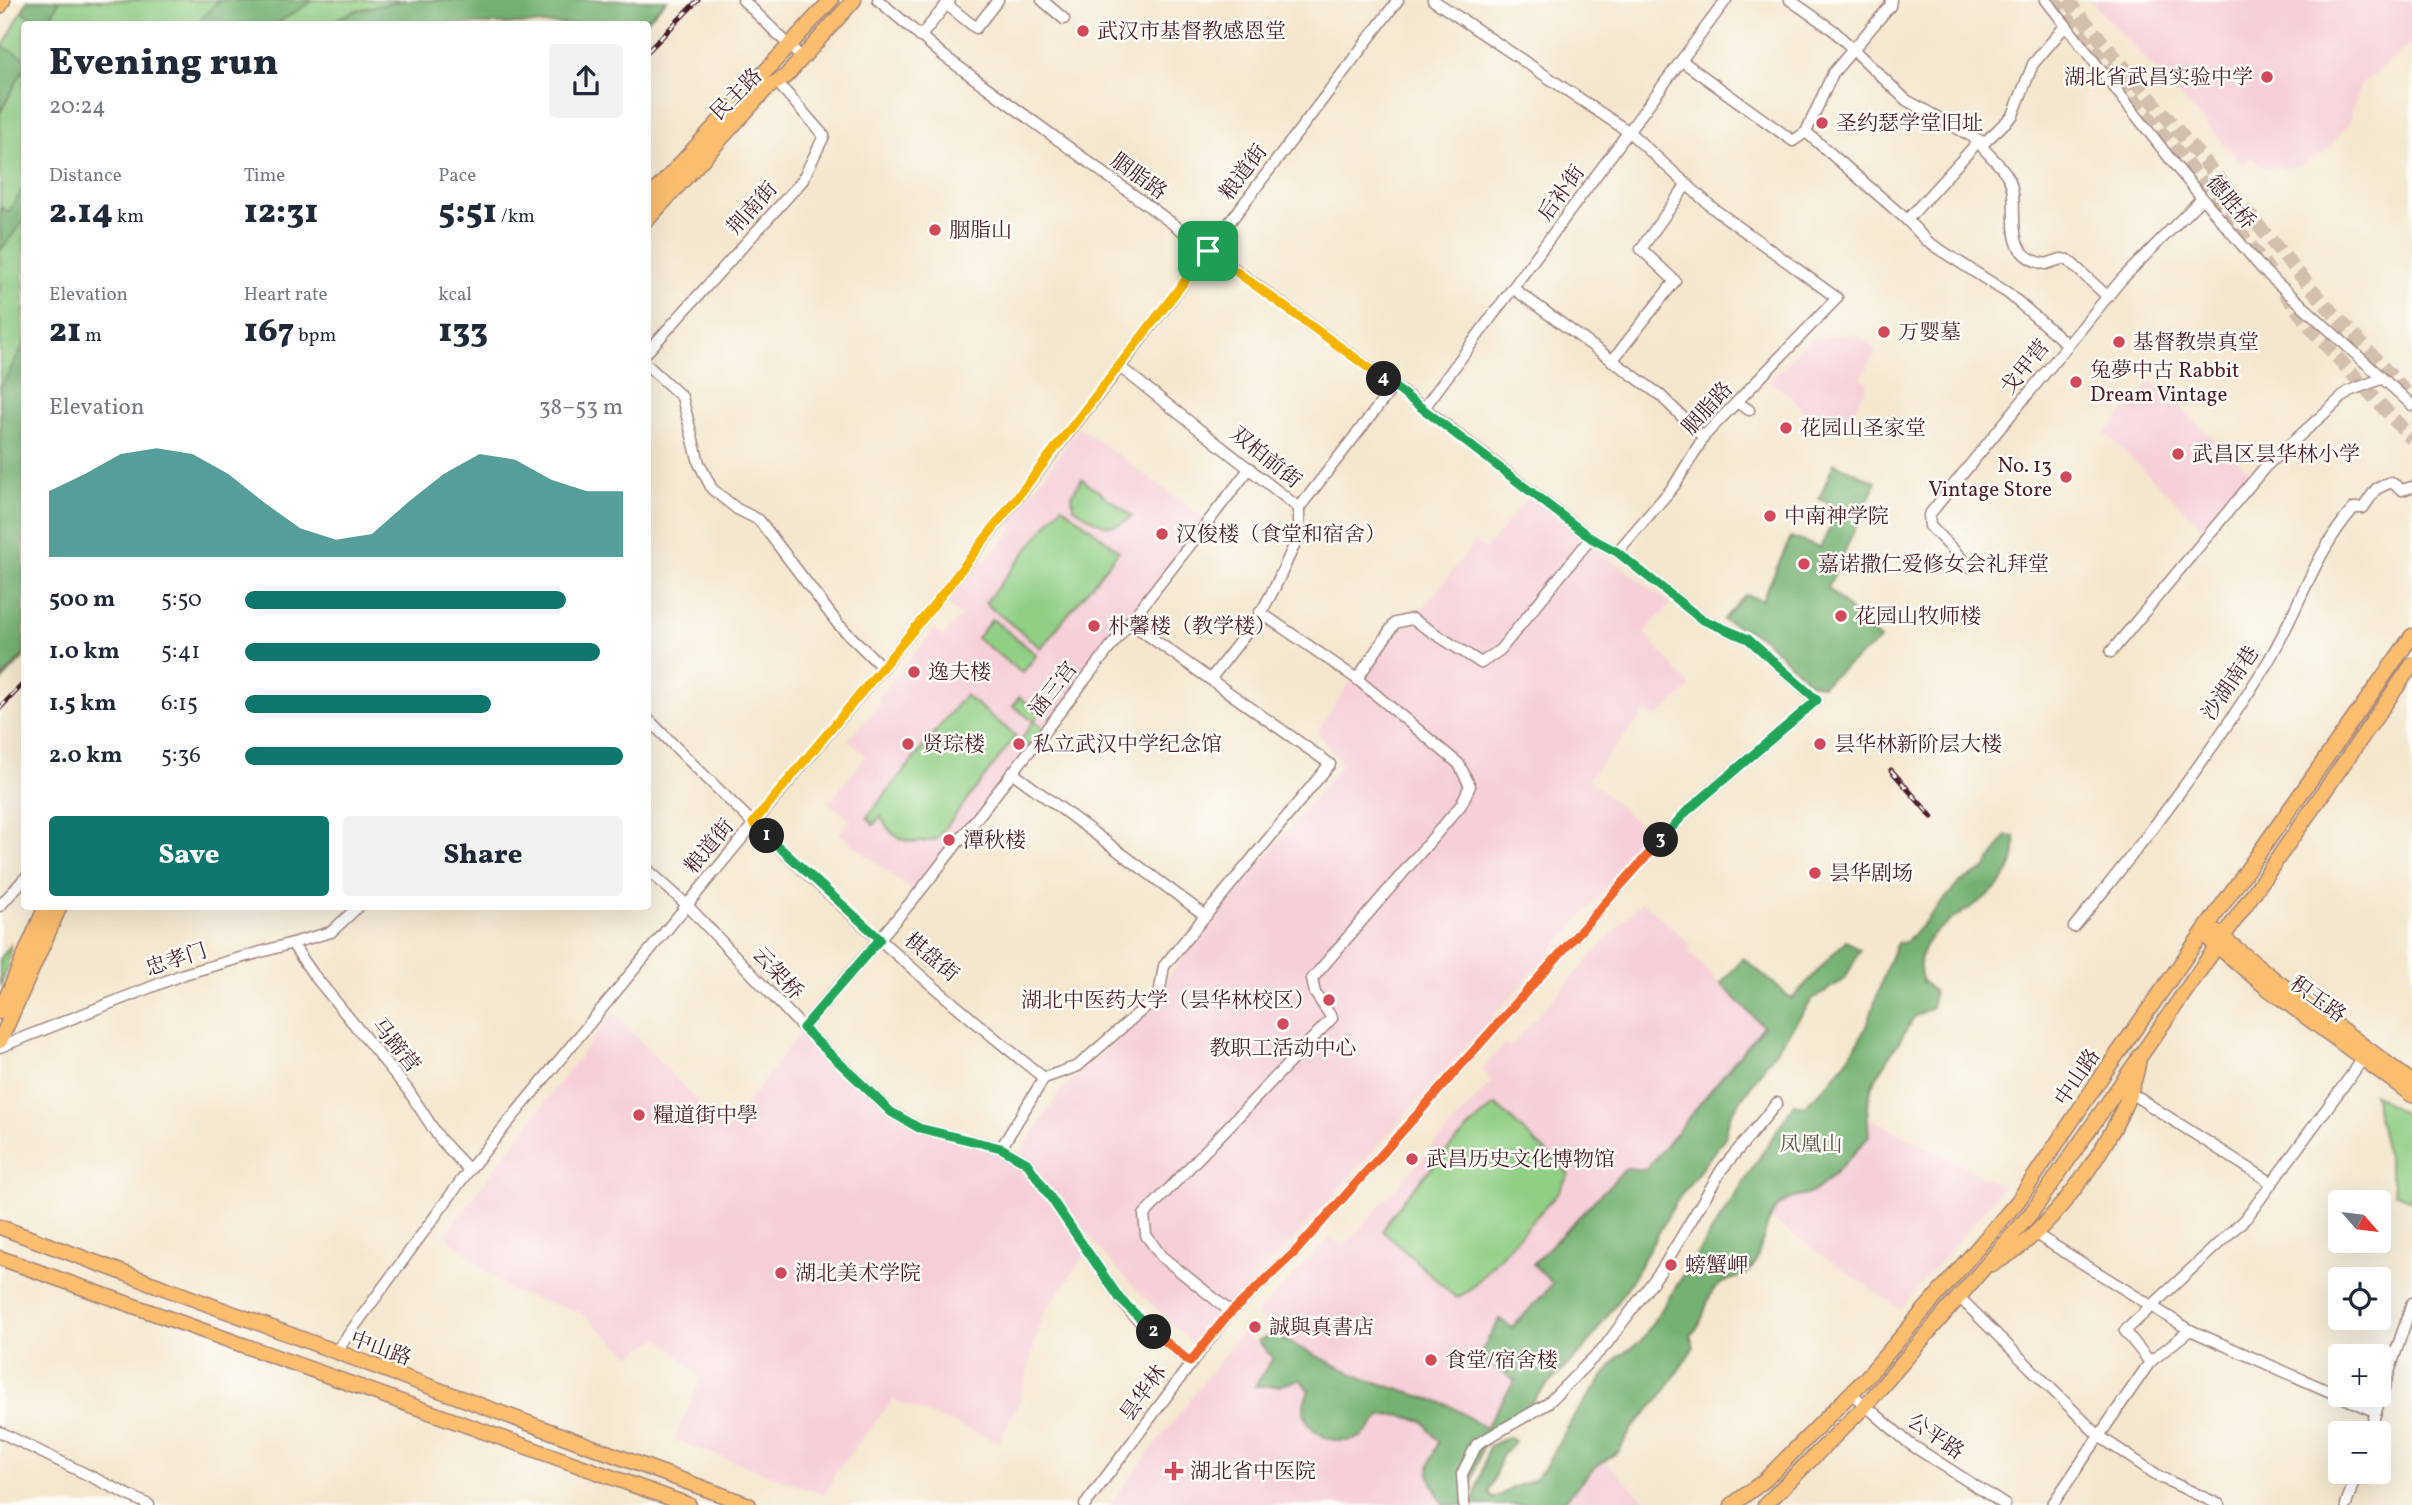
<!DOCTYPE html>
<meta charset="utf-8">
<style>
body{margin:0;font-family:Vollkorn,"Noto Serif SC",serif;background:#f2f2f3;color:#1f2937;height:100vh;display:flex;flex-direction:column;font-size:26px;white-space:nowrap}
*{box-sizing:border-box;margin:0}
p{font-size:23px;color:#747a83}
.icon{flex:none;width:38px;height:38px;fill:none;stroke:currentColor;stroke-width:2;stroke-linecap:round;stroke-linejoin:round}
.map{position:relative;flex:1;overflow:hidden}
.drawer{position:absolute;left:21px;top:21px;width:630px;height:889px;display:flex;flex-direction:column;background:#fff;border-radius:7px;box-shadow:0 7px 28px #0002}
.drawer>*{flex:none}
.needle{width:46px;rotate:118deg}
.buttons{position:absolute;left:2328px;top:1190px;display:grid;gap:14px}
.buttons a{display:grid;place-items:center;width:63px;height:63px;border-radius:7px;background:#fff;box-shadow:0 7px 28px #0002;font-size:35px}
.pin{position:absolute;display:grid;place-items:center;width:60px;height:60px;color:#fff;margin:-30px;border-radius:14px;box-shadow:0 4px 10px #0006}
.km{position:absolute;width:35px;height:35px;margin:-18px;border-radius:50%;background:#222;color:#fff;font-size:19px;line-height:35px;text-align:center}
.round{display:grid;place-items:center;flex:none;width:74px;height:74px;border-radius:7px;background:#f2f2f3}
.overview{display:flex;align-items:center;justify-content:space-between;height:119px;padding:0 28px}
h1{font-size:38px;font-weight:800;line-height:52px}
.stats{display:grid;grid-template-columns:repeat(3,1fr);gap:10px;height:119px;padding:7px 28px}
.stats div{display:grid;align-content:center}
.stats b{font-size:35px;font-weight:800}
.stats small{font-size:19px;font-weight:400}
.stats p{font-size:19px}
.chart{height:196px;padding:14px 28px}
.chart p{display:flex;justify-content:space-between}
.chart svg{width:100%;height:126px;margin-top:7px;fill:#0f766e;opacity:.7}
.primary-button{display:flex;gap:14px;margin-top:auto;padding:14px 28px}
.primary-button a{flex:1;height:80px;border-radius:7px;background:#0f766e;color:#fff;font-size:28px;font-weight:800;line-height:80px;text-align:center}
.primary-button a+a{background:#f2f2f3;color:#1f2937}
ul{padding:0 28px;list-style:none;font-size:23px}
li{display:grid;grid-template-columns:112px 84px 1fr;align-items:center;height:52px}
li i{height:18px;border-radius:9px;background:#0f766e}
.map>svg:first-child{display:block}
.built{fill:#f6cfd8}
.green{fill:#91cf85;stroke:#6e7758;stroke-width:2}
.forest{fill:#74b272;stroke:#5f684e;stroke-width:2}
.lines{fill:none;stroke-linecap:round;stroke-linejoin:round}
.major-tunnel{stroke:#d2bfad;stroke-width:14;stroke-dasharray:14 7;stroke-linecap:butt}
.minor-casing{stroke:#9f837c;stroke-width:13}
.major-casing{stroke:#9f837c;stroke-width:17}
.minor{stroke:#fff;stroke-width:10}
.major{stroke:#fbbd6e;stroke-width:14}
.rail-casing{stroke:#4a1f2b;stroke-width:5}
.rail{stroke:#fdfcf7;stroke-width:2.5;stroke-dasharray:8;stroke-linecap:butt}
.split-1-casing{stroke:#fff;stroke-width:14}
.split-2-casing{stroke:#fff;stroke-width:14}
.split-3-casing{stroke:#fff;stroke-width:14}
.split-4-casing{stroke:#fff;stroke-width:14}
.split-5-casing{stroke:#fff;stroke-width:14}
.split-1{stroke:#f5b400;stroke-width:9}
.split-2{stroke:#22a559;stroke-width:9}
.split-3{stroke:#f0652b;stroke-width:9}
.split-4{stroke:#22a559;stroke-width:9}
.split-5{stroke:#f5b400;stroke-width:9}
.poi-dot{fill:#d1495b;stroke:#fdfcf7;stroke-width:2.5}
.labels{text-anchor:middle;stroke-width:5;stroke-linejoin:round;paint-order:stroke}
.poi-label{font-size:21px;fill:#4a1f2b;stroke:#fdfcf7;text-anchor:start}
.street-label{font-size:21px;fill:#4a1f2b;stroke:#fdfcf7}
.park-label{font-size:21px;fill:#5f5446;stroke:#fdfcf7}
</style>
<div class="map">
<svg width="2412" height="1505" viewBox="0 0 2412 1505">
<rect width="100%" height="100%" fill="#fdfcf7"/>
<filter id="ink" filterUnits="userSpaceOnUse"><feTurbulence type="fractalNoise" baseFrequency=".0143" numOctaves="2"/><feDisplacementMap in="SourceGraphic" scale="14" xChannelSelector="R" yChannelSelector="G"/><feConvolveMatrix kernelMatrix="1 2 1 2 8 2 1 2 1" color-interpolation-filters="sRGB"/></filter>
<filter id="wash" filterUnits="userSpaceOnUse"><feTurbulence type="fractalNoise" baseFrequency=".00686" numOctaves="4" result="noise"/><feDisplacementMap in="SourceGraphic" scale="28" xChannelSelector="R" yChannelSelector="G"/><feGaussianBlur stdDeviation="1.57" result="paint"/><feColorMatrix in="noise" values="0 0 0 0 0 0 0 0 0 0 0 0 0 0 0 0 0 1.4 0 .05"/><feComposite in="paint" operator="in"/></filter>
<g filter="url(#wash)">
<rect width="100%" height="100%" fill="#f4e7ce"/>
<g class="built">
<polygon points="2090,0 2412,0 2412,42 2360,86 2348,124 2325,152 2299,166 2273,169 2259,165 2252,157 2243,164"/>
<polygon points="1855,334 1876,350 1862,378 1868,382 1846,430 1805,412 1786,392 1769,382 1809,339"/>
<polygon points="2152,382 2253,475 2207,531 2105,433"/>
<polygon points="1079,427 1207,520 917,895 839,833 851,820 829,803 866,756 848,740 881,702 877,699 934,630 943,637 961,616 946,604 979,559 985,563 1014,528 1009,524"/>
<polygon points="1528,497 1671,604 1644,632 1691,687 1655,718 1646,711 1588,779 1653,837 1277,1258 1191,1343 1119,1272 1020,1152 1062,1090 1131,1027 1191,947 1342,764 1317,733 1382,631 1416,624 1419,614 1475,542 1486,549"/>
<polygon points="1642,901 1691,945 1687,951 1763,1026 1645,1170 1533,1264 1553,1283 1512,1328 1501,1319 1478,1357 1515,1380 1484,1428 1449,1405 1362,1378 1274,1335 1256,1315 1331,1236 1343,1247 1492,1081 1481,1070 1505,1044 1510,1047"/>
<polygon points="613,1012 726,1132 803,1028 891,1112 919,1128 1001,1148 1027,1163 1085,1255 1042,1316 1020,1399 999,1442 893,1400 836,1471 825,1495 675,1440 701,1378 660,1337 631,1355 580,1312 511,1292 445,1235"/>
<polygon points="1870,1118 2003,1187 1900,1309 1770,1219 1778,1207 1789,1199 1813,1193 1869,1136"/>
<polygon points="1243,1331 1273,1357 1279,1386 1299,1379 1309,1390 1304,1407 1324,1438 1342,1442 1361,1436 1381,1416 1398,1415 1423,1421 1439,1442 1428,1463 1429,1480 1443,1505 1109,1505"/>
<polygon points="1604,1461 1650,1505 1560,1505 1595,1467"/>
</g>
<g class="green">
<polygon points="28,0 667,0 643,24 24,24 24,657 0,683 0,52"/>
<path d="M1082 479 1132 516C1110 536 1095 521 1073 507L1072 494Z"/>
<polygon points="1062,506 1119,551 1041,648 985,603"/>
<polygon points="992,619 1037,655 1022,673 977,638"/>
<path d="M965 695 1016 736 937 839C913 846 892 842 881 816L873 825 867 817Z"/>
<polygon points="1019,697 1040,712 1034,722 1046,729 1031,748 1021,740 1033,721 1013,706"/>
<polygon points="10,946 7,970 0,986 0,959"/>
<polygon points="2373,1094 2412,1119 2412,1201 2395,1193"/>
<path d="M1496 1105 1569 1174 1558 1193 1469 1291 1456 1298 1383 1231C1392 1207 1474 1119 1496 1105Z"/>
</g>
<g class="forest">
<polygon points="28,0 60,0 46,24 22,12"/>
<polygon points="219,0 314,0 276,24 197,24"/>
<polygon points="405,0 667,0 643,24 325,24 357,10"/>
<polygon points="3,46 24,58 24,68 0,113 0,52"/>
<polygon points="24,188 24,220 0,251 0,207 8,212"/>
<polygon points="24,345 24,655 0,680 0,388"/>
<polygon points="1834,463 1876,482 1828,588 1880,640 1822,685 1810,683 1763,638 1723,620 1745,595 1762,600 1791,537 1820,548 1840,508 1819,499"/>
<path d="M2006 836 2015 837C2023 916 1902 909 1922 981L1934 992 1932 1007 1914 1017 1872 1085 1867 1107 1869 1136C1860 1147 1823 1188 1811 1193 1799 1198 1787 1197 1777 1208 1764 1224 1763 1246 1755 1263 1748 1279 1731 1277 1719 1285 1703 1296 1708 1321 1690 1335L1694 1347 1660 1398 1631 1430 1619 1451 1595 1467 1560 1505H1472L1489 1446 1509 1437 1515 1441 1502 1456 1489 1492 1493 1499 1514 1487 1532 1481 1544 1469 1574 1416 1618 1357 1641 1341 1794 1104 1804 1106C1832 1084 1859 1048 1871 1014 1879 990 1886 966 1897 943L1906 941 1916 932 1960 882 1985 869Z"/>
<path d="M1846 940 1860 950 1845 979 1812 1000 1730 1115 1725 1137 1676 1202 1630 1283 1584 1349 1539 1393 1521 1416 1493 1432 1482 1448 1465 1505H1443C1429 1475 1422 1474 1439 1442L1423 1421 1398 1415 1381 1416C1375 1421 1369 1431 1362 1436 1340 1450 1302 1433 1304 1406 1304 1401 1307 1395 1309 1390L1300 1379 1279 1386H1255L1273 1358 1258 1341 1274 1335 1362 1378 1449 1405 1485 1428 1515 1380 1478 1357 1500 1319 1512 1328 1553 1284 1533 1264 1626 1168 1646 1170 1763 1026 1721 984 1743 958 1792 999Z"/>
</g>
</g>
<g filter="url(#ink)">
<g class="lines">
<g class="major-tunnel">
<polyline points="2053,0 2219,203 2270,272"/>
<polyline points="2067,0 2324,303 2412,399"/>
<polyline points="2284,292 2314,332 2412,439"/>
</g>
<defs>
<g id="minor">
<polyline points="743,0 802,58"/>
<polyline points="878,0 944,56 1424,408 1591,538 1617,552 1701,619 1748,639 1817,700 1686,812 1295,1252 1226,1317 1085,1505"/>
<polyline points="1042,0 1064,19"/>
<polyline points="1433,0 1629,132 1714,209 1837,298 1705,435 1674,486 1617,552"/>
<polyline points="1790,0 1833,30 1906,100 1984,143"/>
<polyline points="2046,0 2178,169 2263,270 2412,405"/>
<polyline points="946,4 976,28 998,0"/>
<path d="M2066 25 2033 64 2013 115 1984 143 1983 148C1991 157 2003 167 2008 177 2024 206 1996 255 2046 264L2061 259 2068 260 2108 297"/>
<polyline points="920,37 950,0"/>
<polyline points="1682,61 1793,141 1806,132 1833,73 1890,6 1891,0"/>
<polyline points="1806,132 1907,220 1976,144 1984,143"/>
<polyline points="1907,220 1928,242 2009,294 2068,345"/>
<polyline points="1514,289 1660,395 1703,437"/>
<polyline points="648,351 802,181 824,136 777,82"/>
<polyline points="1612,361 1675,281 1641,249 1687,184"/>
<polyline points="648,366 682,397 699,463 712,489 737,509 759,520 838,624 883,668"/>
<polyline points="1120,367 1299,508"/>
<polyline points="1741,405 1749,410"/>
<polyline points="1424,408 1726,0"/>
<polyline points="1299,508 1394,386"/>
<polyline points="1970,567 1930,526 1929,515 2121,280 2202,198"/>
<polyline points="2111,652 2265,467 2349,391 2381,379"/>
<polyline points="1212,677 1258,618 1275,587 1299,535 1299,508"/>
<polyline points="1357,679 1395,623 1412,619 1481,663 1500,650 1591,538"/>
<path d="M648 719C772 846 905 967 1044 1078L1001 1148"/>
<polyline points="1013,773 1206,916"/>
<polyline points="648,870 686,904 803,1028 891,1112 919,1128 1001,1148 1027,1163 1120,1299 1135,1317 1190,1362"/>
<polyline points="0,906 24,879"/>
<path d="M2074 927C2141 846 2211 754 2266 665 2298 613 2313 554 2354 508H2363L2376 489 2391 482 2402 490 2412 487"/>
<polyline points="293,945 313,974 408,1090 440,1139 469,1170"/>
<polyline points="803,1028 917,895 1250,468"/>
<polyline points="0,1047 184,974 331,932 359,906"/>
<polyline points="1044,1078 1078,1066 1159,995 1164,966 1330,764 1129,622"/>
<polyline points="2132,1094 2272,1183"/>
<polyline points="2037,1235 2190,1330"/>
<polyline points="1960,1298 2099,1436 2052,1505"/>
<polyline points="1231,1312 1161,1256 1146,1235 1144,1215 1332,1018 1315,993 1312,979 1461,805 1470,786 1459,764 1357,679 1260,612"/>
<polyline points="335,1353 469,1170 929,611 1120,367 1398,0"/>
<polyline points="2150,1362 2190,1330 2376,1412"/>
<polyline points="1851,1393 1910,1444 2005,1505"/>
<polyline points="0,1432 149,1505"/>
<polyline points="2369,1433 2412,1303"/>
<polyline points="1464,1505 1462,1474 1477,1444 1547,1404 1606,1345 1662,1269 1722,1169 1777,1103"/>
<polyline points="2220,1505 2160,1477 2099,1436 2150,1362 2125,1331 2247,1217 2366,1055"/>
<polyline points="2346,1505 2357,1472"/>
</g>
<g id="major">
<polyline points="0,6 3,0"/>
<polyline points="648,199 831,0"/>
<polyline points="648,219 767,88 786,76 854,0"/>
<polyline points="2216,932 2274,979 2412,1082"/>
<polyline points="2209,939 2267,988 2412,1095"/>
<polyline points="0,1012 46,906"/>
<polyline points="0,1041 60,906"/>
<polyline points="0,1227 749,1505"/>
<polyline points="0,1258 689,1505"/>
<path d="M1992 1264C2050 1239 2134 1118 2139 1056"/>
<polyline points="1732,1505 1765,1480 1866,1378 2018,1201 2106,1070 2412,636"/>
<polyline points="1765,1505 1865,1406 2032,1212 2412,665"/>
</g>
</defs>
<use href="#minor" class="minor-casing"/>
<use href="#major" class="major-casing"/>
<use href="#minor" class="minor"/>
<use href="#major" class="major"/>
<defs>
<g id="rail">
<polyline points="648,51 698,0"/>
<polyline points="0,708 24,683"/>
<polyline points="1891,770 1932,817"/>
</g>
</defs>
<use href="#rail" class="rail-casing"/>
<use href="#rail" class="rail"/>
</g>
</g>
<g class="lines" filter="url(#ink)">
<defs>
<polyline id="split-1" points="767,836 753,823 929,611 1208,251"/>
<polyline id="split-2" points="767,836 880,939 803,1028 891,1112 919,1128 1001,1148 1027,1163 1120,1299 1154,1332"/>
<polyline id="split-3" points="1154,1332 1190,1362 1226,1317 1295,1252 1661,840"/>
<polyline id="split-4" points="1384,379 1591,538 1617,552 1701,619 1748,639 1817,700 1686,812 1661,840"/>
<polyline id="split-5" points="1208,251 1384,379"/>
</defs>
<use href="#split-1" class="split-1-casing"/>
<use href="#split-2" class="split-2-casing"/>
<use href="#split-3" class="split-3-casing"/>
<use href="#split-4" class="split-4-casing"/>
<use href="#split-5" class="split-5-casing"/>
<use href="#split-1" class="split-1"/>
<use href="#split-2" class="split-2"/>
<use href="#split-3" class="split-3"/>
<use href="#split-4" class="split-4"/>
<use href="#split-5" class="split-5"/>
</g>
<g class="poi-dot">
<circle cx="1083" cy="31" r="7"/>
<circle cx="2267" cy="77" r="7"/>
<circle cx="1822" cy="123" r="7"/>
<circle cx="935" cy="230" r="7"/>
<circle cx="1884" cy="332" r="7"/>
<circle cx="2119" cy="342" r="7"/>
<circle cx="2076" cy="382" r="7"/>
<circle cx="1786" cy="428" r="7"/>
<circle cx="2178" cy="454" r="7"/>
<circle cx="2066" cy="477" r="7"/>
<circle cx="1770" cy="516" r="7"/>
<circle cx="1162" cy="534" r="7"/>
<circle cx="1804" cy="564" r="7"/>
<circle cx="1841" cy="616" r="7"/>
<circle cx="1094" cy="626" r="7"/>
<circle cx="914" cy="672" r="7"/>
<circle cx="908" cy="744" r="7"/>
<circle cx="1019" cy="744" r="7"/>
<circle cx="1820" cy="744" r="7"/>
<circle cx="949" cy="840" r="7"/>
<circle cx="1815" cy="873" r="7"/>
<circle cx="1329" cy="1000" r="7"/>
<circle cx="1283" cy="1024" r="7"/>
<circle cx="639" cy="1115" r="7"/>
<circle cx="1412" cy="1159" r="7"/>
<circle cx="1671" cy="1265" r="7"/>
<circle cx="781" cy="1273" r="7"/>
<circle cx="1255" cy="1327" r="7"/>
<circle cx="1431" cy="1360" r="7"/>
<path d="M1170.5 1460.5h7v7h7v7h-7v7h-7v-7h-7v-7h7z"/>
</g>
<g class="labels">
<g class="poi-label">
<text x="1097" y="38">武汉市基督教感恩堂</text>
<text x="2253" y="84" text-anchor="end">湖北省武昌实验中学</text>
<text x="1836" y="130">圣约瑟学堂旧址</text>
<text x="949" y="237">胭脂山</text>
<text x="1898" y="339">万婴墓</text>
<text x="2133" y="349">基督教崇真堂</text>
<text x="2090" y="377">兔夢中古 Rabbit<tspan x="2090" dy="24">Dream Vintage</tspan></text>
<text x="1800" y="435">花园山圣家堂</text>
<text x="2192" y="461">武昌区昙华林小学</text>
<text x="2052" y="472" text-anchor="end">No. 13<tspan x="2052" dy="24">Vintage Store</tspan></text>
<text x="1784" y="523">中南神学院</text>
<text x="1176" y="541">汉俊楼（食堂和宿舍）</text>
<text x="1818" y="571">嘉诺撒仁爱修女会礼拜堂</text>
<text x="1855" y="623">花园山牧师楼</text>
<text x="1108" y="633">朴馨楼（教学楼）</text>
<text x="928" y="679">逸夫楼</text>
<text x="922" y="751">贤琮楼</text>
<text x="1033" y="751">私立武汉中学纪念馆</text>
<text x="1834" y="751">昙华林新阶层大楼</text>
<text x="963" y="847">潭秋楼</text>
<text x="1829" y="880">昙华剧场</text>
<text x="1315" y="1007" text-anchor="end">湖北中医药大学（昙华林校区）</text>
<text x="1283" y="1055" text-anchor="middle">教职工活动中心</text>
<text x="653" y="1122">糧道街中學</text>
<text x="1426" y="1166">武昌历史文化博物馆</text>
<text x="1685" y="1272">螃蟹岬</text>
<text x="795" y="1280">湖北美术学院</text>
<text x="1269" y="1334">誠與真書店</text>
<text x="1445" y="1367">食堂/宿舍楼</text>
<text x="1190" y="1478">湖北省中医院</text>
</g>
<g class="street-label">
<text transform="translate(736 94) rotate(-45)" y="7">民主路</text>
<text transform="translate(1243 172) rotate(-53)" y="7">粮道街</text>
<text transform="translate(1139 176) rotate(36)" y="7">胭脂路</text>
<text transform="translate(1561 193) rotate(-54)" y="7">后补街</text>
<text transform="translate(2231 202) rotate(50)" y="7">德胜桥</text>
<text transform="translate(752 208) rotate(-48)" y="7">荆南街</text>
<text transform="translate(2025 367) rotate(-51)" y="7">戈甲营</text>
<text transform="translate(1707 408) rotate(-48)" y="7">胭脂路</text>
<text transform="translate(1266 457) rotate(39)" y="7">双柏前街</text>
<text transform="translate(2230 683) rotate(-56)" y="7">沙湖南巷</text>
<text transform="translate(1053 689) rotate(-52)" y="7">涵三宫</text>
<text transform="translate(709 846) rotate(-50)" y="7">粮道街</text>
<text transform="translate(932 957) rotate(40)" y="7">棋盘街</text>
<text transform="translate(176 959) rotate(-18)" y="7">忠孝门</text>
<text transform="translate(778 973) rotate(47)" y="7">云架桥</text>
<text transform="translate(2318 999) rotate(36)" y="7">积玉路</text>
<text transform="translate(396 1045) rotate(51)" y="7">马蹄营</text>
<text transform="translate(2077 1077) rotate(-56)" y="7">中山路</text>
<text transform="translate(381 1348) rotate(20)" y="7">中山路</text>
<text transform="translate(1143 1393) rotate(-54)" y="7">昙华林</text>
<text transform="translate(1936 1436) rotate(35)" y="7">公平路</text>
</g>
<g class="park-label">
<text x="1811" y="1151">凤凰山</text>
</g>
</g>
</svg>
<div class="buttons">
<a><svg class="needle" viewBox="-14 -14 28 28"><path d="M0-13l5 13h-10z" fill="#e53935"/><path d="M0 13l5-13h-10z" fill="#747a83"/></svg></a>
<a><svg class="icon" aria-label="locate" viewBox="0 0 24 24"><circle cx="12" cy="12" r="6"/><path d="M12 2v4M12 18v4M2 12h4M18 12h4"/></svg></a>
<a>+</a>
<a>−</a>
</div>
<div class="pin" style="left:1208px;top:251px;background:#1e9e55"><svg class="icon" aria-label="arrive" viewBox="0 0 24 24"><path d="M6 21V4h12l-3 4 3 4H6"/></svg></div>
<b class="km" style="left:767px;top:836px">1</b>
<b class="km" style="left:1154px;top:1332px">2</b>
<b class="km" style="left:1661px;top:840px">3</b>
<b class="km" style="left:1384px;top:379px">4</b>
<section class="drawer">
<div class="overview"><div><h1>Evening run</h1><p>20:24</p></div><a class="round"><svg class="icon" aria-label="share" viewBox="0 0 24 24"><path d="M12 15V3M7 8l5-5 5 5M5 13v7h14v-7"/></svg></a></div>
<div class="stats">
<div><p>Distance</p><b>2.14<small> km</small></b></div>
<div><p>Time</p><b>12:31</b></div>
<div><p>Pace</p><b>5:51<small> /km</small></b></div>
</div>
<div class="stats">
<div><p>Elevation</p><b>21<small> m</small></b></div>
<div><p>Heart rate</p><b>167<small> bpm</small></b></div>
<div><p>kcal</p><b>133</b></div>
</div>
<div class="chart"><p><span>Elevation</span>38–53 m</p>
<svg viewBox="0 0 160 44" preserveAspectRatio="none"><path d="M0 44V21L10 15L20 8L30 6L40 8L50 15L60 25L70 34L80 38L90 36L100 25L110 15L120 8L130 10L140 17L150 21L160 21V44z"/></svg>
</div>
<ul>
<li><b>500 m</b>5:50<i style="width:85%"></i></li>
<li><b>1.0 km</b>5:41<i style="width:94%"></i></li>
<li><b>1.5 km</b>6:15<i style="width:65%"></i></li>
<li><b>2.0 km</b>5:36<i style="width:100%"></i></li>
</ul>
<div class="primary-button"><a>Save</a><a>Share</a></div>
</section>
</div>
